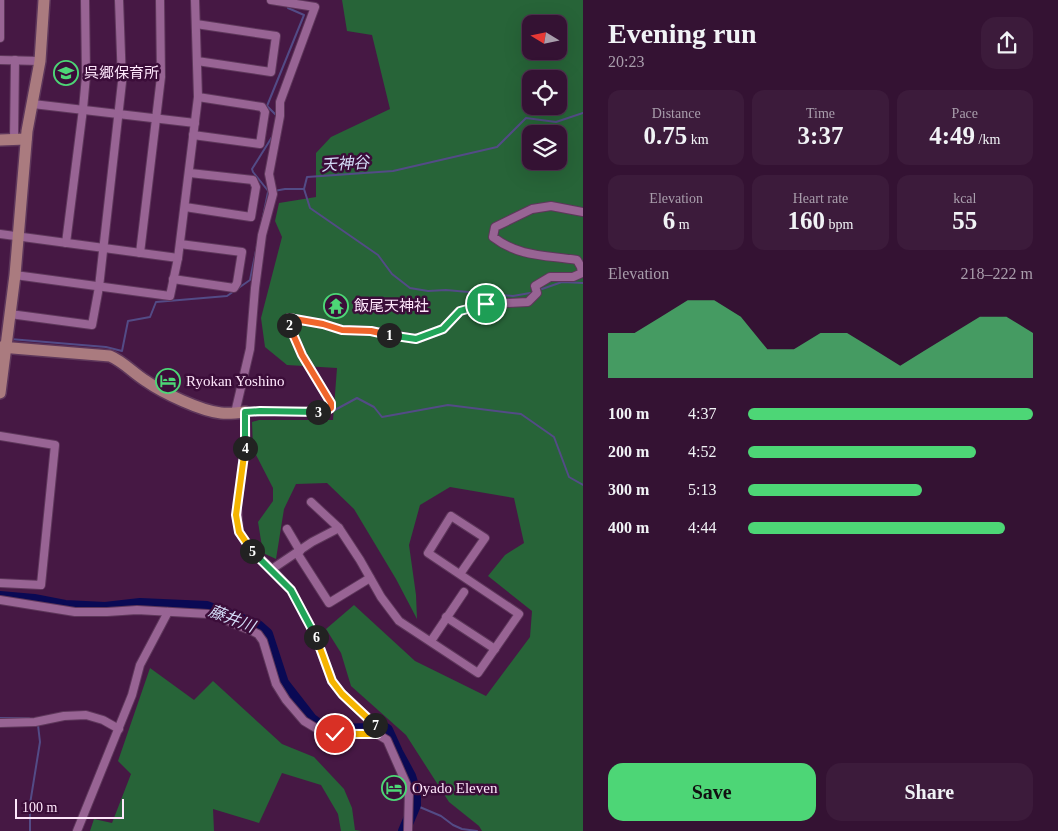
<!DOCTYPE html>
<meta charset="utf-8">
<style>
body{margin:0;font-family:"Times New Roman","Noto Sans JP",serif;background:#3c1b3b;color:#f1f3f6;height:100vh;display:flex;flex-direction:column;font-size:19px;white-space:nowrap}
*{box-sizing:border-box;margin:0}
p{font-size:16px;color:#a99eac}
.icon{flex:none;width:28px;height:28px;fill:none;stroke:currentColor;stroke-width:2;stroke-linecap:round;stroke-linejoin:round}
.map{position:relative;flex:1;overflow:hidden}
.side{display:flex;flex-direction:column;background:#341233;width:475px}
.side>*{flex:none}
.needle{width:32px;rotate:280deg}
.buttons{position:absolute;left:522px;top:15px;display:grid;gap:10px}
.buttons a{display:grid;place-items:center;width:45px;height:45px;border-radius:10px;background:#341233;box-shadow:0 5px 20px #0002,0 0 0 1px #4e324e;font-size:25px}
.scale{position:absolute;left:15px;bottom:12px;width:109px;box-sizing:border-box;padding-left:5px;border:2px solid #fee6fb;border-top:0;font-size:14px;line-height:18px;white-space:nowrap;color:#fee6fb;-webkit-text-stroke:4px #3b0d39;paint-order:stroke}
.pin{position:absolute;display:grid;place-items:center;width:42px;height:42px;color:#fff;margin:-21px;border:2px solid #fff;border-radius:50%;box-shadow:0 1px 5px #0007}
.km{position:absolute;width:25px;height:25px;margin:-12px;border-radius:50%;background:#222;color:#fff;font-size:14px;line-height:25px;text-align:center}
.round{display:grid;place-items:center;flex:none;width:52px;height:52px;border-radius:15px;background:#3c1b3b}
.headline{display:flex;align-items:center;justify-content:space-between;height:85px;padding:0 25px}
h1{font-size:28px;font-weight:800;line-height:38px}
.metrics{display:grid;grid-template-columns:repeat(3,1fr);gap:8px;height:85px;padding:5px 25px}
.metrics div{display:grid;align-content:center;border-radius:12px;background:#3c1b3b;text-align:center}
.metrics b{font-size:25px;font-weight:800}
.metrics small{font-size:14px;font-weight:400}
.metrics p{font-size:14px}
.chart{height:140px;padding:10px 25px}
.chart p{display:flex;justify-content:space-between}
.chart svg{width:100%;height:90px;margin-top:5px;fill:#4dd676;opacity:.7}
.primary-button{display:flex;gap:10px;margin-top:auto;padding:10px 25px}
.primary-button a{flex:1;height:58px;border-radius:15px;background:#4dd676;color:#111;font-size:20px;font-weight:800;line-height:58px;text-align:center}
.primary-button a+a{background:#3c1b3b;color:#f1f3f6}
ul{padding:0 25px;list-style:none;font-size:16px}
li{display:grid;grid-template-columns:80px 60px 1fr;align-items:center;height:38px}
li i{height:12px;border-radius:6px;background:#4dd676}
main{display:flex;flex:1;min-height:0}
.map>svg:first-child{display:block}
.forest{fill:#276438;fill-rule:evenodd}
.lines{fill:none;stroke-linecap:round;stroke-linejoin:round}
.stream{stroke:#534b86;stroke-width:2}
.river{stroke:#0a0954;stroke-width:12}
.street-casing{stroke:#5e375b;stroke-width:10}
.secondary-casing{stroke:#5e375b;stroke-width:14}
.street{stroke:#986494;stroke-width:8}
.secondary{stroke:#aa7b7f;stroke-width:11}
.split-1-casing{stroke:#fff;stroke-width:10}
.split-2-casing{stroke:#fff;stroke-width:10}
.split-3-casing{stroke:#fff;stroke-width:10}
.split-4-casing{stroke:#fff;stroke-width:10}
.split-5-casing{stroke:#fff;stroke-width:10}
.split-6-casing{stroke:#fff;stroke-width:10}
.split-7-casing{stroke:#fff;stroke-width:10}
.split-8-casing{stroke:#fff;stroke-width:10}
.split-1{stroke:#22a559;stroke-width:6}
.split-2{stroke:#f0652b;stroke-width:6}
.split-3{stroke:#f0652b;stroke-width:6}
.split-4{stroke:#22a559;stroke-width:6}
.split-5{stroke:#f5b400;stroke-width:6}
.split-6{stroke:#22a559;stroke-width:6}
.split-7{stroke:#f5b400;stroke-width:6}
.split-8{stroke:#f5b400;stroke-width:6}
.labels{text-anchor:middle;stroke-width:5;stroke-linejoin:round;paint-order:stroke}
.poi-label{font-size:15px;fill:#fee6fb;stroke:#3b0d39;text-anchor:start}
.water-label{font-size:16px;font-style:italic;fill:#d4ddf8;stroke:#3b0d39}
</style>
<main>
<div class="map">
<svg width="583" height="831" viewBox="0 0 583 831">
<rect width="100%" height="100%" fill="#461844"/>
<g class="forest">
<path d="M342 0H583V831H482L479 826 449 802 406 735 351 686 341 653 326 629 354 605 415 661 486 696 530 637 532 611 488 576 505 555 524 543 514 498 450 487 420 505 409 545 416 595 417 619 396 579 354 509 327 483 296 484 284 509 276 559 263 553 258 522 273 501V488L253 449 252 422 259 420H333L337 368 287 365 265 347 261 318 282 237 275 221 279 203 316 197V153L331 137 390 109 372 35 347 31ZM531 24H559V51H531ZM531 79H559V106H531ZM531 134H559V161H531Z"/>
<polygon points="150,668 194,700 213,681 282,744 314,757 344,789 352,808 355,830 362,831 341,831 338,814 321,785 282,773 259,823 213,809 214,831 90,831 94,819 112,823 131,774 118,761"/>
</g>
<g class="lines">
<g class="stream">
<polyline points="277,116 267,106 304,15 288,8 288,5"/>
<polyline points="304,189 310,208 378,255 392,274 410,288 428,291 446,290 513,296 530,293"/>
<polyline points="274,191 285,189 304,189 307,177 393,171 497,147 526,118 556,122 583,113"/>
<polyline points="269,192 253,172 252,169 272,137"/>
<polyline points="542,289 562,282 583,283"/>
<polyline points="10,339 106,347 122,351 128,321 150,317 156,302 227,296 250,280 268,192"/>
<polyline points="333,411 357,398 374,407 382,417 448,405 521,414 554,437 569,477 583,485"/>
<polyline points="252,416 258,416"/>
<polyline points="317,416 323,417 327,415"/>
<polyline points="0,718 29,718"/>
<polyline points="415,805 441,816 453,825 462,829 477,831"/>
<polyline points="30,831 30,804 40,742 38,725"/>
</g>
<polyline class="river" points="0,597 34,600 65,606 105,608 140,604 207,607 258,626 267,634 283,683 311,719 322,727 341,730 366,729 381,726 387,730 397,752 410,776 415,792 415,805 404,831"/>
<defs>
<g id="street">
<polyline points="196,24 276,36 271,72 197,61"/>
<polyline points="0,38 0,0"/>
<polyline points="0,60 40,61"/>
<polyline points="33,104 195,123"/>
<polyline points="193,135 260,144 265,112 262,107 198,97"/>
<polyline points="14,139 15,60"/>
<polyline points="185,207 251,217 256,187 253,180 190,173"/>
<polyline points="0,234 178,258"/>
<polyline points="66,243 83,109 86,76 85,0"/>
<polyline points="140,253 161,77 160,0"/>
<polyline points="15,275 170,296 178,258 198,97 195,0"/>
<polyline points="173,279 234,288 237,283 242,252 180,244"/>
<polyline points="10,314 92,325 99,287 122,82 119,0"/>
<polyline points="235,413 250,349 255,288 262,235 273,194 269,174 280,116 280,102 315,7 271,0"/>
<polyline points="0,436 55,445 41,585 0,583"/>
<polyline points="311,502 339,528 360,560 381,597 399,621 478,673 519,614 428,553 451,516 485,538 460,574"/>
<polyline points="287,529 300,551"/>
<polyline points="297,553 329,603 370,578"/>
<polyline points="272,569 312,542 339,528"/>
<polyline points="0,600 75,612 107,612 137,610 208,614 221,617 234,624 250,630 258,634 263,641 276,684 286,700 304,721 319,730 327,733 377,734 387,740 409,790 408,831"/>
<polyline points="446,617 495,649"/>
<polyline points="433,638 464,592"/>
<polyline points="0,723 35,722 64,716 86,715 103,720 119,729"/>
<path d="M377 734 375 725 342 694 332 681 315 635 291 590 272 569 253 552 239 532 237 506 246 440 245 412 307 411 323 413 331 408V403L302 355 288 323 289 318 323 324 342 330 371 331 416 339 443 329 460 311 486 304 528 302 537 293 535 286 550 277H573L582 273 581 267 577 260C545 255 519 257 493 237L495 227 532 209 551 206 583 212"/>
<polyline points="77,831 132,695 140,665 168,612"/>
</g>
<g id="secondary">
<polyline points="0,140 26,139"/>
<path d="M0 347 110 356C124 362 133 373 146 381 163 393 201 411 221 413 229 414 237 413 245 412"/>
<polyline points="0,393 15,275 27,131 40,61 44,0"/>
</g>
</defs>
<use href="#street" class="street-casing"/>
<use href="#secondary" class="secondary-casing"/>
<use href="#street" class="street"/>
<use href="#secondary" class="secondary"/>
</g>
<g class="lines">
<defs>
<polyline id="split-1" points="389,335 416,339 443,329 460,311 486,304"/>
<polyline id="split-2" points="289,325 289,318 323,324 342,330 371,331 389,335"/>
<polyline id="split-3" points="289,325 302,355 331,403 331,408 323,413 318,412"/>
<polyline id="split-4" points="245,448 245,412 260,411 318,412"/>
<polyline id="split-5" points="245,448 236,515 239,532 252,551"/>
<polyline id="split-6" points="252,551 291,590 316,637"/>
<polyline id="split-7" points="316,637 332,681 342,694 375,725"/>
<polyline id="split-8" points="335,734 377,734 375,725"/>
</defs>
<use href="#split-1" class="split-1-casing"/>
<use href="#split-2" class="split-2-casing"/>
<use href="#split-3" class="split-3-casing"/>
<use href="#split-4" class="split-4-casing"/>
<use href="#split-5" class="split-5-casing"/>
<use href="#split-6" class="split-6-casing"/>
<use href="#split-7" class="split-7-casing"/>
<use href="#split-8" class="split-8-casing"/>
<use href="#split-1" class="split-1"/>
<use href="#split-2" class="split-2"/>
<use href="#split-3" class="split-3"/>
<use href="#split-4" class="split-4"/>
<use href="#split-5" class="split-5"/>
<use href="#split-6" class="split-6"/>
<use href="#split-7" class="split-7"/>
<use href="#split-8" class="split-8"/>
</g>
<defs>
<symbol id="school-ring" viewBox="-11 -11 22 22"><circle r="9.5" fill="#3b0d39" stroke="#4dd676" stroke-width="1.5"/><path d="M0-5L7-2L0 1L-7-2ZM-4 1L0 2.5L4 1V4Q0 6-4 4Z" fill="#4dd676"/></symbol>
<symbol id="temple-ring" viewBox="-11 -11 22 22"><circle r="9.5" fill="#3b0d39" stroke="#4dd676" stroke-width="1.5"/><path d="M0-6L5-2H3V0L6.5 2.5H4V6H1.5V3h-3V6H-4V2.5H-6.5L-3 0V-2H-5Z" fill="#4dd676"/></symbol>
<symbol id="hotel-ring" viewBox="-11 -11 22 22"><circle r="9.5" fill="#3b0d39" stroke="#4dd676" stroke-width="1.5"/><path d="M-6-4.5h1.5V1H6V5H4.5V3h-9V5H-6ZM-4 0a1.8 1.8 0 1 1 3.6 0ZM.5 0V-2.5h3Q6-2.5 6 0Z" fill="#4dd676"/></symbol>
</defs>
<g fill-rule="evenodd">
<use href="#school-ring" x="52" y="59" width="28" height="28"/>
<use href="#temple-ring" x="322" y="292" width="28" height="28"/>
<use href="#hotel-ring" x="154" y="367" width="28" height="28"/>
<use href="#hotel-ring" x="380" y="774" width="28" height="28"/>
</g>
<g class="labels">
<g class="poi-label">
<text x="84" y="78">呉郷保育所</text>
<text x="354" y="311">飯尾天神社</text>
<text x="186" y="386">Ryokan Yoshino</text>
<text x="412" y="793">Oyado Eleven</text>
</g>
<g class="water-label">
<text transform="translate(345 163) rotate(-4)" y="6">天神谷</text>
<text transform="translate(232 618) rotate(21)" y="6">藤井川</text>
</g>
</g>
</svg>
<div class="buttons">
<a><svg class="needle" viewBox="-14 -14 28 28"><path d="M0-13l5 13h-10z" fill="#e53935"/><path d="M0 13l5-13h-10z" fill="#a99eac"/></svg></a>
<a><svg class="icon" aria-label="locate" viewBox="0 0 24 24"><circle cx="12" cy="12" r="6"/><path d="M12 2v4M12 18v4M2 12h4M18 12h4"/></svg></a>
<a><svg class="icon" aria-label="layers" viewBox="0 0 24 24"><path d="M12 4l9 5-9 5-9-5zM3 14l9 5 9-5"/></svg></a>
</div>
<div class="scale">100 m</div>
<div class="pin" style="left:486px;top:304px;background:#1e9e55"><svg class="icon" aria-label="arrive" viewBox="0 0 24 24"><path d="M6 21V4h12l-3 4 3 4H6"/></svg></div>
<div class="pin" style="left:335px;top:734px;background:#d93025"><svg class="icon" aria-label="check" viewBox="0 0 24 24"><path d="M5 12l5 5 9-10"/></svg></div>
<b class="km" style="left:389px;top:335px">1</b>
<b class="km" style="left:289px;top:325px">2</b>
<b class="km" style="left:318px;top:412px">3</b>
<b class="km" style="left:245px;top:448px">4</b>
<b class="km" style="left:252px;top:551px">5</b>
<b class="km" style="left:316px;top:637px">6</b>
<b class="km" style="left:375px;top:725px">7</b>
</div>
<section class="side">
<div class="headline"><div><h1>Evening run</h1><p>20:23</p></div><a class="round"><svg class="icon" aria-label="share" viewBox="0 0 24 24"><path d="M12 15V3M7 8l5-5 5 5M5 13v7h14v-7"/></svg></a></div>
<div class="metrics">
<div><p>Distance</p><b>0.75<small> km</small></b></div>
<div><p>Time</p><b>3:37</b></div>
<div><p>Pace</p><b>4:49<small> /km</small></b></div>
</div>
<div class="metrics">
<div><p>Elevation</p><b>6<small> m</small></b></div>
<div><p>Heart rate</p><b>160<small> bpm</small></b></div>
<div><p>kcal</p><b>55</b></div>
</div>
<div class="chart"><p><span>Elevation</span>218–222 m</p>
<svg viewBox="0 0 160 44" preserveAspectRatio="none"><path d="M0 44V22L10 22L20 14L30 6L40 6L50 14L60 30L70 30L80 22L90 22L100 30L110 38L120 30L130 22L140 14L150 14L160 22V44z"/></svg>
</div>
<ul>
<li><b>100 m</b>4:37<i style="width:100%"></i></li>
<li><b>200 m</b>4:52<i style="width:80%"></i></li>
<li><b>300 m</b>5:13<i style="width:61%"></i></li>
<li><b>400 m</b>4:44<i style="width:90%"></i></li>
</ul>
<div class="primary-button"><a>Save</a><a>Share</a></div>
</section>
</main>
